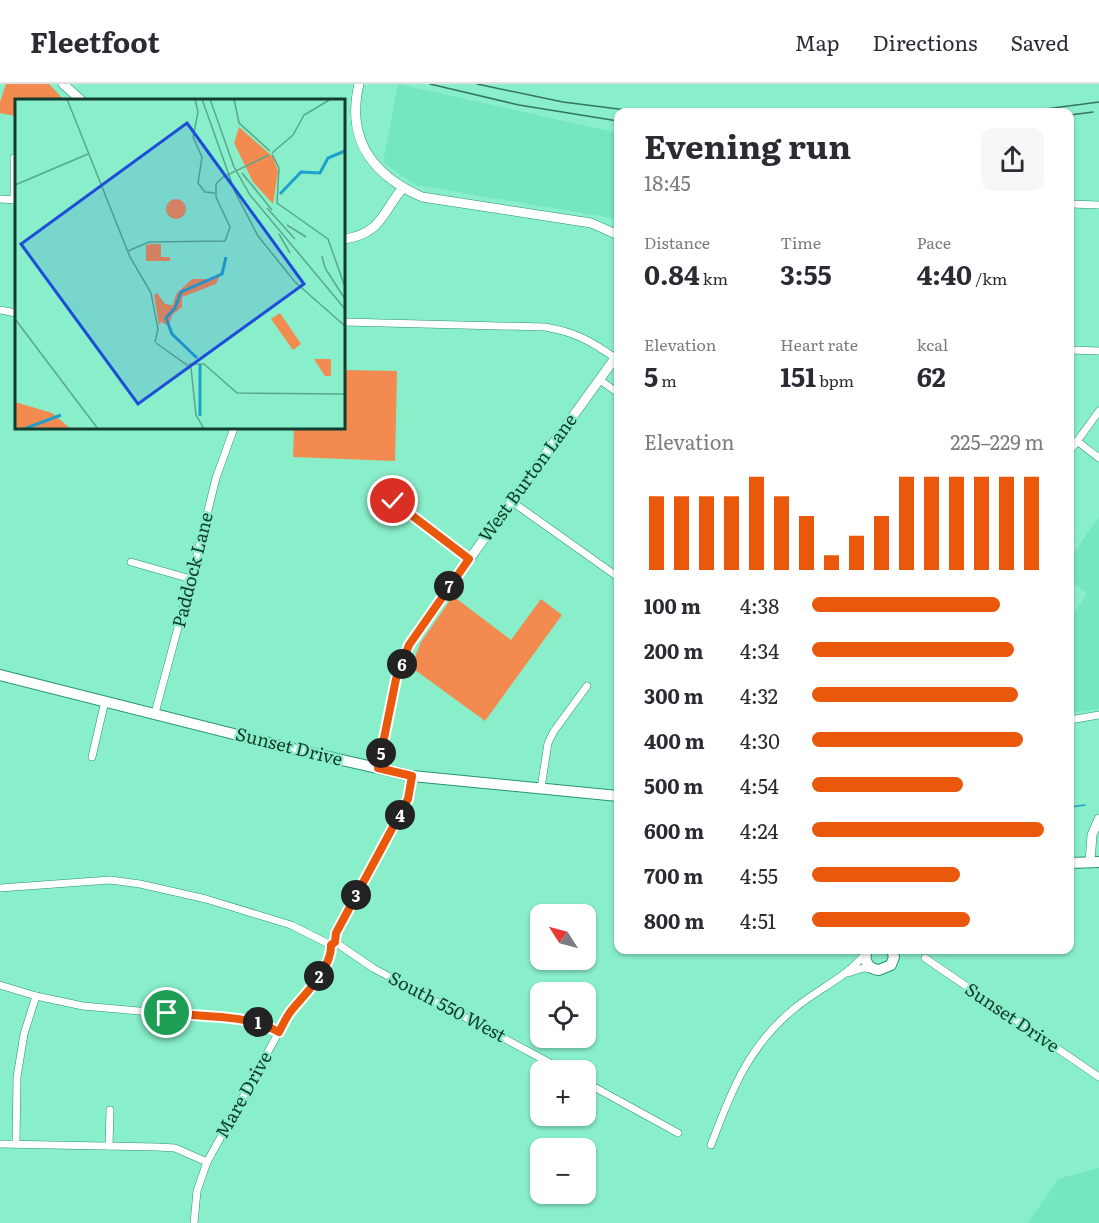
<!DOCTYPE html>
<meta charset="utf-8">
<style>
body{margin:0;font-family:Literata,serif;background:#f7f7f7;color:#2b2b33;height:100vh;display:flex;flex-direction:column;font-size:22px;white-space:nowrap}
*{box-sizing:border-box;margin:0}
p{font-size:20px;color:#7c7c81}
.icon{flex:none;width:33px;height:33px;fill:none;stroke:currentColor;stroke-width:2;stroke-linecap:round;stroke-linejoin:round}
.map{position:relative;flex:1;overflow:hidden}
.drawer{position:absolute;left:614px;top:24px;width:460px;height:846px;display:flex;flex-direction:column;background:#fff;border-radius:12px;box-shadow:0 2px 4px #0004}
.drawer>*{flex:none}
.needle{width:39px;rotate:306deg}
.buttons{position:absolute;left:530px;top:820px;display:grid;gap:12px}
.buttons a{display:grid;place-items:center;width:66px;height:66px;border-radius:12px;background:#fff;box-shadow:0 2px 4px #0004;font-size:30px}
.pin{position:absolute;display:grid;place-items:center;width:51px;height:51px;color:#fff;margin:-26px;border:3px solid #fff;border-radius:50%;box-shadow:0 2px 6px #0007}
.km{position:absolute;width:30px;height:30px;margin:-15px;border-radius:50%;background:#222;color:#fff;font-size:16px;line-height:30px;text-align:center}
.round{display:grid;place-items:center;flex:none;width:63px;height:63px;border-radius:12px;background:#f7f7f7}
.summary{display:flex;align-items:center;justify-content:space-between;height:102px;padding:0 30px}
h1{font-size:33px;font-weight:700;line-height:45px}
.metrics{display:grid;grid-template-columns:repeat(3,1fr);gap:9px;height:102px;padding:6px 30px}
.metrics div{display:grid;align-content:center}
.metrics b{font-size:26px;font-weight:700}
.metrics small{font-size:16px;font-weight:400}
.metrics p{font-size:16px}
.chart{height:168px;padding:12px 30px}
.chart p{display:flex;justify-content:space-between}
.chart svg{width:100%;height:108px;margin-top:6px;stroke:#ea580c;stroke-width:6}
ul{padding:0 30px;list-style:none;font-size:20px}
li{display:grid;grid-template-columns:96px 72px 1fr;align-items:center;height:45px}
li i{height:15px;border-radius:8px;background:#ea580c}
header{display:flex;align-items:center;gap:36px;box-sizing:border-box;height:84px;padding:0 30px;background:#fff;border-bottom:2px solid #e1e1e2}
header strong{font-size:28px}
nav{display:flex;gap:33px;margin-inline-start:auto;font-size:21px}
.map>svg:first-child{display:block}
.built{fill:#75e7bf}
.green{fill:#f38a4f}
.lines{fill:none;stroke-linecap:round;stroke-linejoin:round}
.stream{stroke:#1f9fcc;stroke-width:1.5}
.minor-casing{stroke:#259474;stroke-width:8}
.tertiary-casing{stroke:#259474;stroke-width:10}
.secondary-casing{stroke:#259474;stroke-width:12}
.minor{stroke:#fff;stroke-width:7}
.tertiary{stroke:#fff;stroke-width:9}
.secondary{stroke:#fff;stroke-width:10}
.rail{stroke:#36745f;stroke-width:1.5}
.route-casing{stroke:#fff;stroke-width:12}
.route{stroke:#ea580c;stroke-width:8}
.labels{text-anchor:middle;stroke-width:4.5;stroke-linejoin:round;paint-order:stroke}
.street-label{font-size:18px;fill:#113d2f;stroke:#89eeca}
.inset-river{fill:none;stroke:#1f9fcc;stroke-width:3}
.inset-road{fill:none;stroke:#59a78c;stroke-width:1.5}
.view{fill:#1d4ed8;fill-opacity:0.15;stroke:#1d4ed8;stroke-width:3}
.inset-edge{fill:none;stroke:#113d2f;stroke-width:3}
</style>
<header>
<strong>Fleetfoot</strong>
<nav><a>Map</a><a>Directions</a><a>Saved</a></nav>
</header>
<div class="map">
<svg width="1099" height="1139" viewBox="0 0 1099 1139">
<rect width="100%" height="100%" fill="#89eeca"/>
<g class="built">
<polygon points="398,0 618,49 617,135 416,101 383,79"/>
<polygon points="1099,433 1099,625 1070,629 1070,534 1087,510 1070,496 1070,474"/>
<polygon points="1099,1084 1099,1139 1028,1139 1058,1095"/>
</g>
<g class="green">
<polygon points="6,0 49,0 64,16 16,16 16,32 0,29 0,18"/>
<polygon points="344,286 397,287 395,377 293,373 294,344 344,344"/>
<polygon points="453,512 511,556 541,515 562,531 485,637 411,583 421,558"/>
</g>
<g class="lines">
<polyline class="stream" points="1070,723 1085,721"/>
<defs>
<g id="minor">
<polyline points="14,74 14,116"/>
<polyline points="0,115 16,116"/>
<polyline points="1070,120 1099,121"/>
<polyline points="0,226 16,229"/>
<path d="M344 238 545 243C575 248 591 257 615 274"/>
<polyline points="1070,266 1099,267"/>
<polyline points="600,296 618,309"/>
<polyline points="1077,357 1099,374"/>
<polyline points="1070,367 1099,327"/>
<polyline points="374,417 393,417 469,475"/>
<polyline points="511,417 618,493"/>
<polyline points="131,478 191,495"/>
<polyline points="155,629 191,495 216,394 234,344"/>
<polyline points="1070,636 1099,631"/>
<polyline points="92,673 105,617"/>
<polyline points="541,704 548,659 554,647 587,602"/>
<polyline points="0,804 110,796 140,800 206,815 291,841 331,861"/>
<polyline points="335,858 373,884 565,987"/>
<polyline points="335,858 336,849 408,715 412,692"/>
<polyline points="925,874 1099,993"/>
<polyline points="848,889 863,884 872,885"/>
<polyline points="0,901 36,912 83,922 251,937 266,940 279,948"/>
<polyline points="585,998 678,1049"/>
<polyline points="0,1060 157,1063 175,1064 207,1078"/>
<polyline points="16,1060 17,993 24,950 36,912"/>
<path d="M711 1061C731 1007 749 961 795 924 818 905 847 893 865 870"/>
<polyline points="109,1062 110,1026"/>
<path d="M194 1139 197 1107 207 1078 290 928C304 913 332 882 331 861"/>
</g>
<g id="tertiary">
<polyline points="63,0 81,16"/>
<path d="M359 0C346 55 372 91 422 113L591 139 618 151"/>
<path d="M344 155C381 150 382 129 402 105"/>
<polyline points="378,684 396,595 409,561 426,535 618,270"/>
<polyline points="1090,778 1092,751 1099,735"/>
</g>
<g id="secondary">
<polyline points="0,591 285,663 412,692 618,712"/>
<polyline points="1070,779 1099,778"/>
<path d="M867 866C863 876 868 885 879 886L891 881 894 873 892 866"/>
</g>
</defs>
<use href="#minor" class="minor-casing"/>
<use href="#tertiary" class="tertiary-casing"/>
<use href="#secondary" class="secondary-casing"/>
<use href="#minor" class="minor"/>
<use href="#tertiary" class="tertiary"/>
<use href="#secondary" class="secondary"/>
<g class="rail">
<polyline points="430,0 519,21 618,37"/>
<polyline points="477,0 563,18 642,28"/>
<polyline points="1023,28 1099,18"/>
<polyline points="1070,31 1093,28"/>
</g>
</g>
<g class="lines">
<defs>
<path id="route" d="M167 929C204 933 246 930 279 948 283 941 286 933 291 927 305 910 332 884 331 861L335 858 336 849 408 715 412 692 378 684 396 595 409 561 469 475 393 417"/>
</defs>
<use href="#route" class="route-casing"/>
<use href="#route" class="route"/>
</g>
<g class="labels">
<g class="street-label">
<text transform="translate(528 394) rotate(-54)" y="6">West Burton Lane</text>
<text transform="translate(193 486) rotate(-76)" y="6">Paddock Lane</text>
<text transform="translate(289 663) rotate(14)" y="6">Sunset Drive</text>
<text transform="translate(447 923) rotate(28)" y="6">South 550 West</text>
<text transform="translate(1012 934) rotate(34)" y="6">Sunset Drive</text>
<text transform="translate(244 1011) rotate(-61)" y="6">Mare Drive</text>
</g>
</g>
<g transform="translate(15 15)">
<rect width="330" height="330" fill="#89eeca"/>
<path d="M224 28 258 58 263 72 258 105 238 83 219 44ZM151 110a10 10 0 1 1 20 0a10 10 0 1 1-20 0ZM136 145H146V158H155V162H131V146ZM206 174 201 185 167 198V208L157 216 154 227 146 223 144 226 139 196 142 194 150 205 158 206 161 195 177 180H195ZM265 214 286 245 278 251 256 220ZM299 260H316V277H310ZM0 303 37 314 56 330H0Z" fill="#f38a4f"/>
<path class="inset-river" d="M265 95 286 73 305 74 313 59 330 52M182 259 157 235 151 219 160 209 166 193 207 175 211 158M185 265V317M9 330 46 316"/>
<path class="inset-road" d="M52 0 115 158 136 194 143 230 140 243M180 0 183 13 178 38 187 58 183 84 190 93 200 94M187 0 220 93 243 137 280 183 330 227M195 0 219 68 235 96 330 210M219 0 224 24 255 52M257 54 278 36 289 16 316 0M257 55 264 69 262 104 313 140 330 188M227 74 257 111M0 86 73 55M252 109 280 140M272 126 291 138M264 135 275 154M113 152 134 143 210 142 215 128 201 98V85L208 78 254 56M307 157 310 169 330 200M0 220 83 330M141 244 176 269 181 316 189 330M174 265H189L222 294 330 295"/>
<path class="view" d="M172 24 289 185 123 305 6 145Z"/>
<rect width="330" height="330" class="inset-edge"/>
</g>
</svg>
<div class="buttons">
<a><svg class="needle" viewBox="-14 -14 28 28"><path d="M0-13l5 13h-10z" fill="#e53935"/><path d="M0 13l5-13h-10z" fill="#7c7c81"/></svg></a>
<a><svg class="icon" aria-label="locate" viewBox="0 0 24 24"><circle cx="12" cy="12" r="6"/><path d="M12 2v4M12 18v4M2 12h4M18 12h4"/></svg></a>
<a>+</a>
<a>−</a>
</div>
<div class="pin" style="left:167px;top:929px;background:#1e9e55"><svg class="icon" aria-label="arrive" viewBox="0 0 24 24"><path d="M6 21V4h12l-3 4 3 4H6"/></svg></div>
<div class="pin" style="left:393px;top:417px;background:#d93025"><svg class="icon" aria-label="check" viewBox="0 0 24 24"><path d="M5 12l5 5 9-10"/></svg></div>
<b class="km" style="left:258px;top:938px">1</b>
<b class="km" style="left:319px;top:892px">2</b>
<b class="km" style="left:356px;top:811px">3</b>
<b class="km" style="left:400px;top:731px">4</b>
<b class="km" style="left:381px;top:669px">5</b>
<b class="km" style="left:402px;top:580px">6</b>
<b class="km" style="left:449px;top:502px">7</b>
<section class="drawer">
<div class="summary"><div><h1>Evening run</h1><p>18:45</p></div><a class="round"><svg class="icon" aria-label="share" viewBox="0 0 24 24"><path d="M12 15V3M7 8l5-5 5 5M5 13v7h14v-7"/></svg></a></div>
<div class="metrics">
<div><p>Distance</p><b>0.84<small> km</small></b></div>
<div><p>Time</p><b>3:55</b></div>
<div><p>Pace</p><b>4:40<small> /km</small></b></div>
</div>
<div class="metrics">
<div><p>Elevation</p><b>5<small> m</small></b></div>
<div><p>Heart rate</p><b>151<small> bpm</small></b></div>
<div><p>kcal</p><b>62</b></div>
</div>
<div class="chart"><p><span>Elevation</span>225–229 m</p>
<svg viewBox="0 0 160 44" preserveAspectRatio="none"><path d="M5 44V14M15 44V14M25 44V14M35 44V14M45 44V6M55 44V14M65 44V22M75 44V38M85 44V30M95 44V22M105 44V6M115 44V6M125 44V6M135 44V6M145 44V6M155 44V6"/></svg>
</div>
<ul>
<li><b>100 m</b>4:38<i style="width:81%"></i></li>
<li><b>200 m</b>4:34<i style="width:87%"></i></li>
<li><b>300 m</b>4:32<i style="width:89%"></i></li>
<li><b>400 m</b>4:30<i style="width:91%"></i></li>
<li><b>500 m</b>4:54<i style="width:65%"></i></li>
<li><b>600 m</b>4:24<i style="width:100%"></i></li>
<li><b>700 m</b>4:55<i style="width:64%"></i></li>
<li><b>800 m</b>4:51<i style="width:68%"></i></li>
</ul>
</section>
</div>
